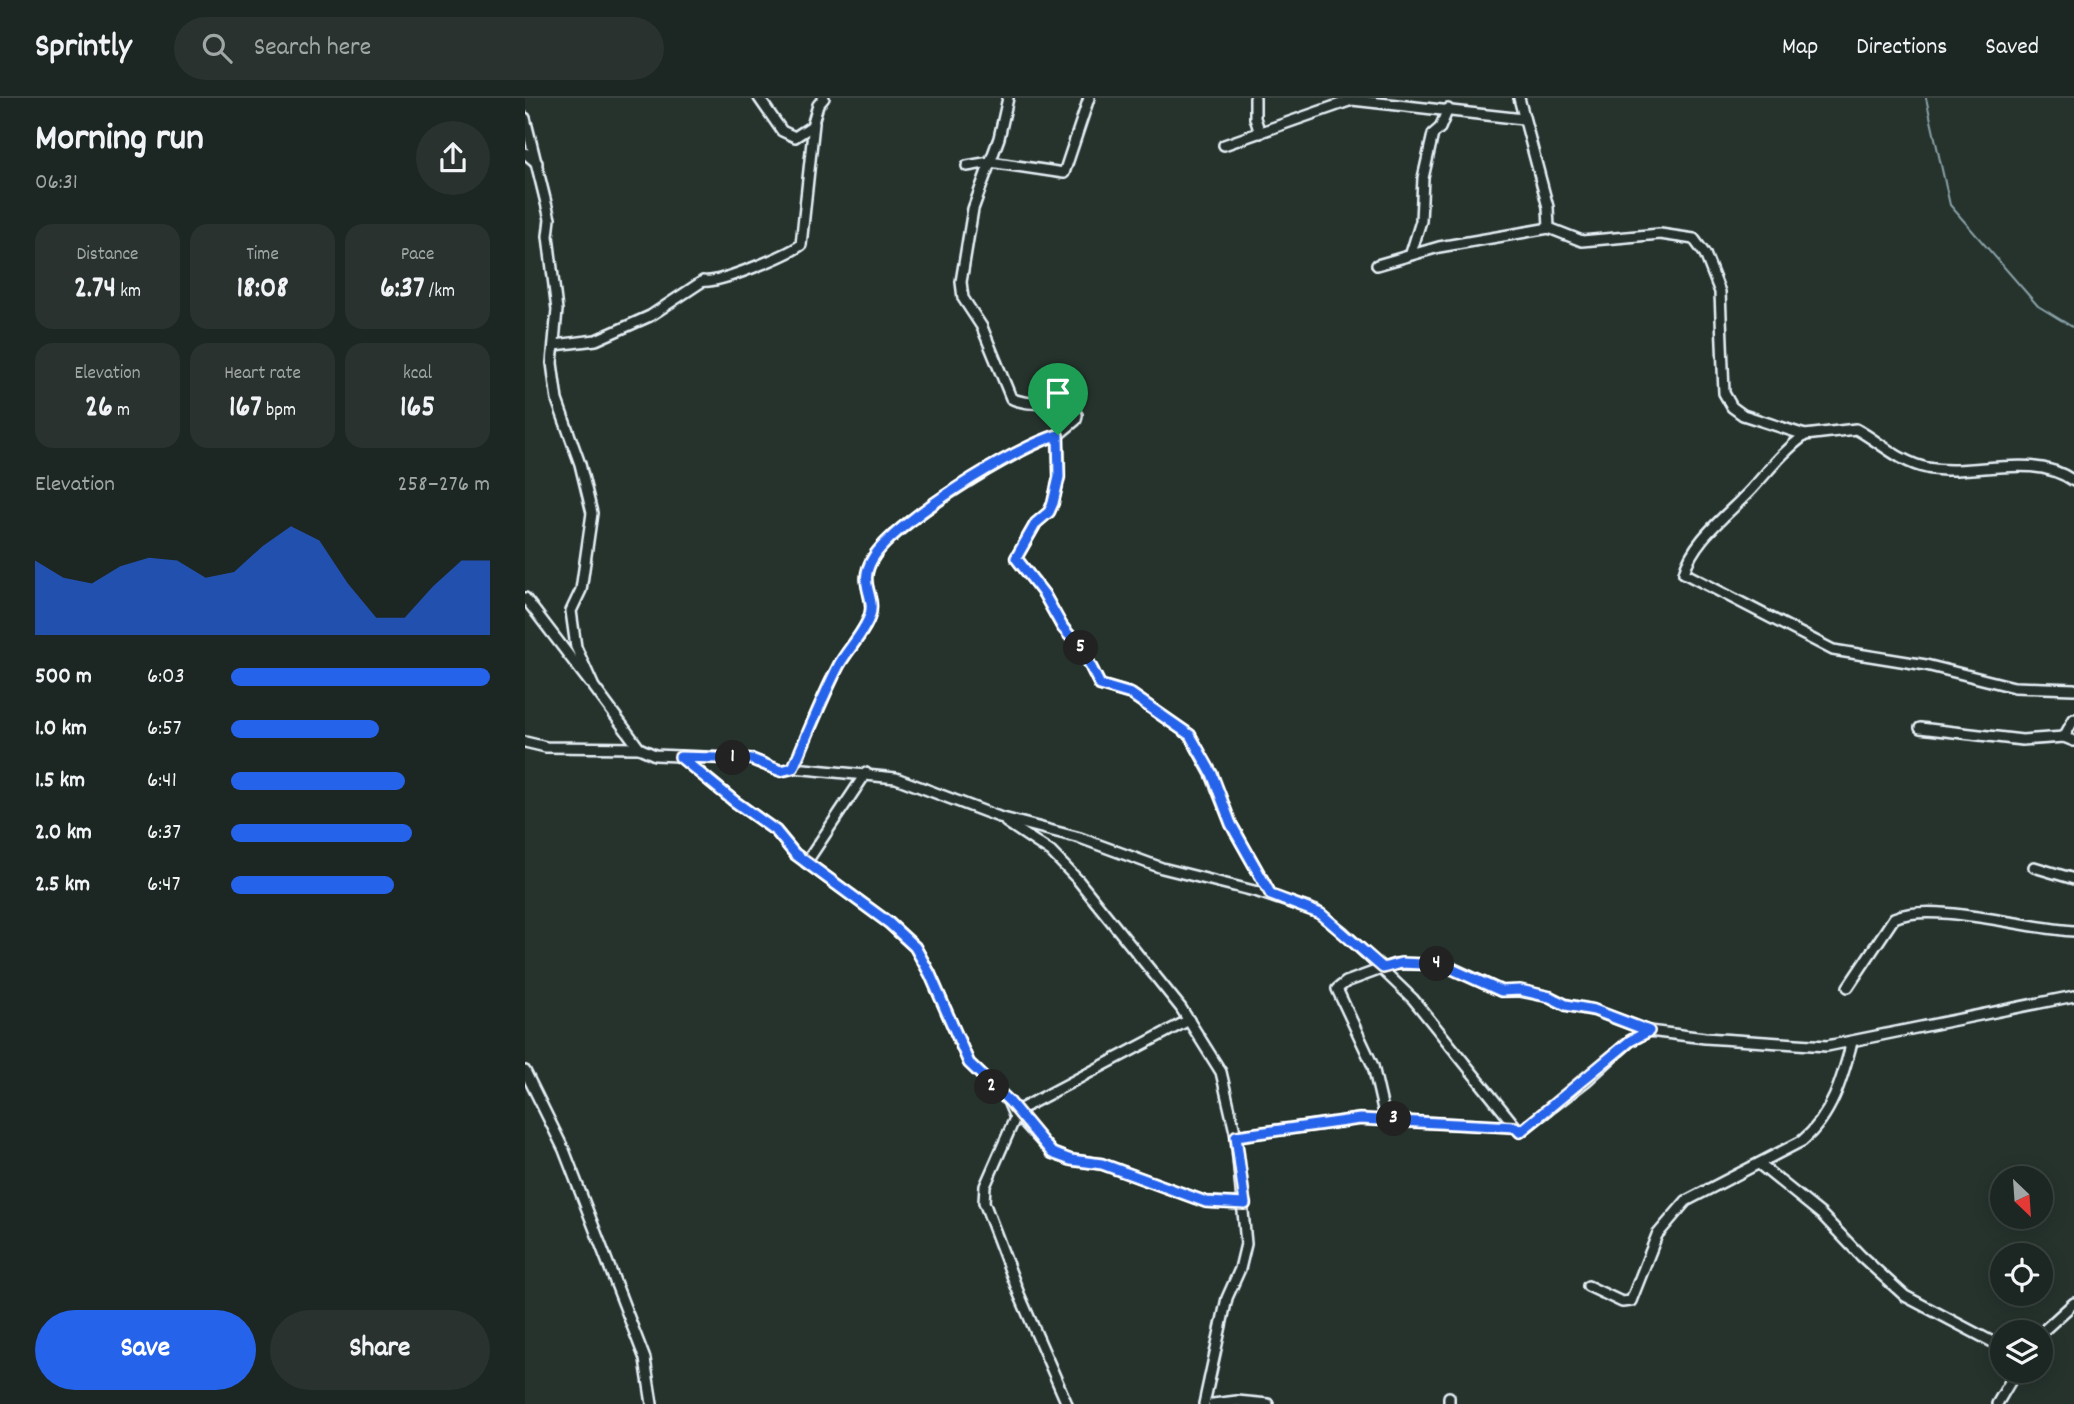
<!DOCTYPE html>
<meta charset="utf-8">
<style>
body{margin:0;font-family:Dekko,sans-serif;background:#29322f;color:#f1f3f6;height:100vh;display:flex;flex-direction:column;font-size:26px;white-space:nowrap}
*{box-sizing:border-box;margin:0}
p{font-size:23px;color:#a0a5a5}
.icon{flex:none;width:38px;height:38px;fill:none;stroke:currentColor;stroke-width:2;stroke-linecap:round;stroke-linejoin:round}
.map{position:relative;flex:1;overflow:hidden}
.panel{display:flex;flex-direction:column;background:#1c2622;width:525px}
.panel>*{flex:none}
.needle{width:46px;rotate:155deg}
.controls{position:absolute;left:1465px;top:1068px;display:grid;gap:14px}
.controls a{display:grid;place-items:center;width:63px;height:63px;border-radius:50%;background:#1c2622;box-shadow:0 4px 18px #0003,0 0 0 2px #3a4340;font-size:35px}
.pin{position:absolute;display:grid;place-items:center;width:60px;height:60px;color:#fff;margin:-72px -30px;border-radius:50% 50% 50% 0;rotate:-45deg;box-shadow:0 0 7px #0007}
.pin .icon{rotate:45deg}
.km{position:absolute;width:35px;height:35px;margin:-18px;border-radius:50%;background:#222;color:#fff;font-size:19px;line-height:35px;text-align:center}
.round{display:grid;place-items:center;flex:none;width:74px;height:74px;border-radius:37px;background:#29322f}
.headline{display:flex;align-items:center;justify-content:space-between;height:119px;padding:0 35px}
h1{font-size:38px;font-weight:700;line-height:52px}
.metrics{display:grid;grid-template-columns:repeat(3,1fr);gap:10px;height:119px;padding:7px 35px}
.metrics div{display:grid;align-content:center;border-radius:18px;background:#29322f;text-align:center}
.metrics b{font-size:30px;font-weight:700}
.metrics small{font-size:19px;font-weight:400}
.metrics p{font-size:19px}
.chart{height:196px;padding:14px 35px}
.chart p{display:flex;justify-content:space-between}
.chart svg{width:100%;height:126px;margin-top:7px;fill:#2563eb;opacity:.7}
.cta{display:flex;gap:14px;margin-top:auto;padding:14px 35px}
.cta a{flex:1;height:80px;border-radius:42px;background:#2563eb;color:#fff;font-size:28px;font-weight:700;line-height:80px;text-align:center}
.cta a+a{background:#29322f;color:#f1f3f6}
ul{padding:0 35px;list-style:none;font-size:23px}
li{display:grid;grid-template-columns:112px 84px 1fr;align-items:center;height:52px}
li i{height:18px;border-radius:9px;background:#2563eb}
header{display:flex;align-items:center;gap:42px;box-sizing:border-box;height:98px;padding:0 35px;background:#1c2622;border-bottom:2px solid #3a4340}
header strong{font-size:33px}
nav{display:flex;gap:38px;margin-inline-start:auto;font-size:24px}
.search{width:490px;height:63px;background:#29322f;display:flex;align-items:center;gap:18px;box-sizing:border-box;padding:0 24px;border-radius:38px;color:#a0a5a5;font-size:26px}
main{display:flex;flex:1;min-height:0}
.map>svg:first-child{display:block}
.lines{fill:none;stroke-linecap:round;stroke-linejoin:round}
.stream{stroke:#8aa2a8;stroke-width:2}
.minor-casing{stroke:#e8f1f8;stroke-width:14}
.minor{stroke:#26332d;stroke-width:9}
.route-casing{stroke:#fff;stroke-width:14}
.route{stroke:#2563eb;stroke-width:9}
</style>
<header>
<strong>Sprintly</strong>
<div class="search"><svg class="icon" aria-label="search" viewBox="0 0 24 24"><circle cx="10" cy="10" r="6"/><path d="M15 15l6 6"/></svg>Search here</div>
<nav><a>Map</a><a>Directions</a><a>Saved</a></nav>
</header>
<main>
<section class="panel">
<div class="headline"><div><h1>Morning run</h1><p>06:31</p></div><a class="round"><svg class="icon" aria-label="share" viewBox="0 0 24 24"><path d="M12 15V3M7 8l5-5 5 5M5 13v7h14v-7"/></svg></a></div>
<div class="metrics">
<div><p>Distance</p><b>2.74<small> km</small></b></div>
<div><p>Time</p><b>18:08</b></div>
<div><p>Pace</p><b>6:37<small> /km</small></b></div>
</div>
<div class="metrics">
<div><p>Elevation</p><b>26<small> m</small></b></div>
<div><p>Heart rate</p><b>167<small> bpm</small></b></div>
<div><p>kcal</p><b>165</b></div>
</div>
<div class="chart"><p><span>Elevation</span>258–276 m</p>
<svg viewBox="0 0 160 44" preserveAspectRatio="none"><path d="M0 44V18L10 24L20 26L30 20L40 17L50 18L60 24L70 22L80 13L90 6L100 11L110 26L120 38L130 38L140 27L150 18L160 18V44z"/></svg>
</div>
<ul>
<li><b>500 m</b>6:03<i style="width:100%"></i></li>
<li><b>1.0 km</b>6:57<i style="width:57%"></i></li>
<li><b>1.5 km</b>6:41<i style="width:67%"></i></li>
<li><b>2.0 km</b>6:37<i style="width:70%"></i></li>
<li><b>2.5 km</b>6:47<i style="width:63%"></i></li>
</ul>
<div class="cta"><a>Save</a><a>Share</a></div>
</section>
<div class="map">
<svg width="1549" height="1306" viewBox="0 0 1549 1306">
<rect width="100%" height="100%" fill="#26332d"/>
<filter id="ink" filterUnits="userSpaceOnUse"><feTurbulence type="fractalNoise" baseFrequency=".0143" numOctaves="2"/><feDisplacementMap in="SourceGraphic" scale="14" xChannelSelector="R" yChannelSelector="G"/><feConvolveMatrix kernelMatrix="1 2 1 2 8 2 1 2 1" color-interpolation-filters="sRGB"/></filter>
<g filter="url(#ink)">
<g class="lines">
<polyline class="stream" points="1401,0 1425,107 1513,208 1549,230"/>
<defs>
<g id="minor">
<polyline points="234,0 257,33 270,39 287,28 293,7 299,0"/>
<path d="M483 0 474 40 448 111 436 184 438 200 457 229 486 300C506 311 537 299 552 317L551 322 533 337 534 379 528 405 524 414 511 425 491 460 519 496 536 527 558 553 575 587 606 596 665 637 686 676 706 726 746 797"/>
<polyline points="730,0 730,20 735,35"/>
<path d="M994 0 1023 109 1024 130 1057 143 1135 136 1169 141 1180 156 1195 194 1199 295 1207 309 1218 317 1280 337 1331 331C1355 344 1374 364 1402 370 1450 379 1506 353 1549 383"/>
<polyline points="0,20 25,121 23,138 32,212 27,265 32,302 55,366 67,415 56,492 46,513 51,549 69,589 114,650 130,657 226,661 256,673 269,670 371,680 474,719 555,740 637,770 733,794 791,813 818,834 888,901 995,1034 1061,983 1105,943 1124,933"/>
<polyline points="699,47 827,2 998,21"/>
<polyline points="0,55 12,65"/>
<polyline points="442,68 465,64 539,75 564,0"/>
<polyline points="886,155 896,123 898,80 908,36 915,30 923,11"/>
<polyline points="852,167 914,149 1024,130"/>
<path d="M30 247 71 242 125 218 178 183C193 186 262 157 276 147L289 25"/>
<path d="M1280 337C1257 354 1242 375 1223 395 1201 418 1167 443 1159 475L1308 552 1401 567 1489 589 1549 591"/>
<polyline points="0,500 65,585"/>
<polyline points="1395,630 1497,642 1539,639 1549,643"/>
<polyline points="1539,639 1549,621"/>
<polyline points="0,644 21,649 114,650"/>
<polyline points="155,658 209,703 251,733 270,756 364,825 390,849 405,876 444,965 483,1003 490,1020 460,1088 459,1104 494,1196 542,1306"/>
<path d="M269 670C283 635 297 600 314 567 323 551 340 534 345 517 351 497 332 486 348 460 370 424 492 349 533 337"/>
<polyline points="481,724 526,754 553,782 656,910 696,974 711,1038 721,1146 715,1171 702,1200 679,1306"/>
<polyline points="281,765 341,675"/>
<polyline points="1509,769 1549,781"/>
<path d="M1323 889 1369 820C1408 803 1503 831 1549 833"/>
<polyline points="664,922 490,1014 527,1055 546,1062 577,1066 681,1104 720,1106"/>
<polyline points="0,973 39,1052 120,1261 127,1306"/>
<polyline points="860,1020 848,968 812,891 821,884 870,866 909,866 927,870 976,893 995,893 1025,899 1041,907 1068,912 1124,933 1180,940 1302,948 1549,898"/>
<polyline points="711,1038 835,1021 990,1029"/>
<polyline points="1234,1066 1296,1116 1336,1158 1380,1198 1477,1249"/>
<path d="M1063 1188 1097 1204 1106 1203 1132 1137 1161 1103 1277 1043C1307 1018 1317 981 1327 944"/>
<polyline points="1516,1235 1549,1205"/>
<polyline points="924,1299 924,1306"/>
<polyline points="688,1306 712,1303 743,1306"/>
<polyline points="1472,1306 1492,1272"/>
</g>
</defs>
<use href="#minor" class="minor-casing"/>
<use href="#minor" class="minor"/>
</g>
</g>
<g class="lines" filter="url(#ink)">
<defs>
<path id="route" d="M533 337 534 379 528 405 524 414 511 425 491 460 519 496 538 530 558 553 575 587 606 596 665 637 687 676 706 726 746 797 796 816 858 870 876 865 918 867 976 893 995 892 1025 899 1041 907 1069 912 1124 933 1105 943 995 1034 990 1029 835 1021 711 1038 720 1106 681 1104 577 1066 546 1062 527 1055 484 1003 444 965 405 876 390 849 364 825 270 756 251 733 209 703 155 659 226 661 256 673 268 670C283 635 297 600 314 567 323 551 340 534 345 517 351 497 332 486 348 460 369 424 492 348 533 337Z"/>
</defs>
<use href="#route" class="route-casing"/>
<use href="#route" class="route"/>
</g>
</svg>
<div class="controls">
<a><svg class="needle" viewBox="-14 -14 28 28"><path d="M0-13l5 13h-10z" fill="#e53935"/><path d="M0 13l5-13h-10z" fill="#a0a5a5"/></svg></a>
<a><svg class="icon" aria-label="locate" viewBox="0 0 24 24"><circle cx="12" cy="12" r="6"/><path d="M12 2v4M12 18v4M2 12h4M18 12h4"/></svg></a>
<a><svg class="icon" aria-label="layers" viewBox="0 0 24 24"><path d="M12 4l9 5-9 5-9-5zM3 14l9 5 9-5"/></svg></a>
</div>
<div class="pin" style="left:533px;top:337px;background:#1e9e55"><svg class="icon" aria-label="arrive" viewBox="0 0 24 24"><path d="M6 21V4h12l-3 4 3 4H6"/></svg></div>
<b class="km" style="left:208px;top:660px">1</b>
<b class="km" style="left:467px;top:989px">2</b>
<b class="km" style="left:869px;top:1021px">3</b>
<b class="km" style="left:912px;top:866px">4</b>
<b class="km" style="left:556px;top:550px">5</b>
</div>
</main>
